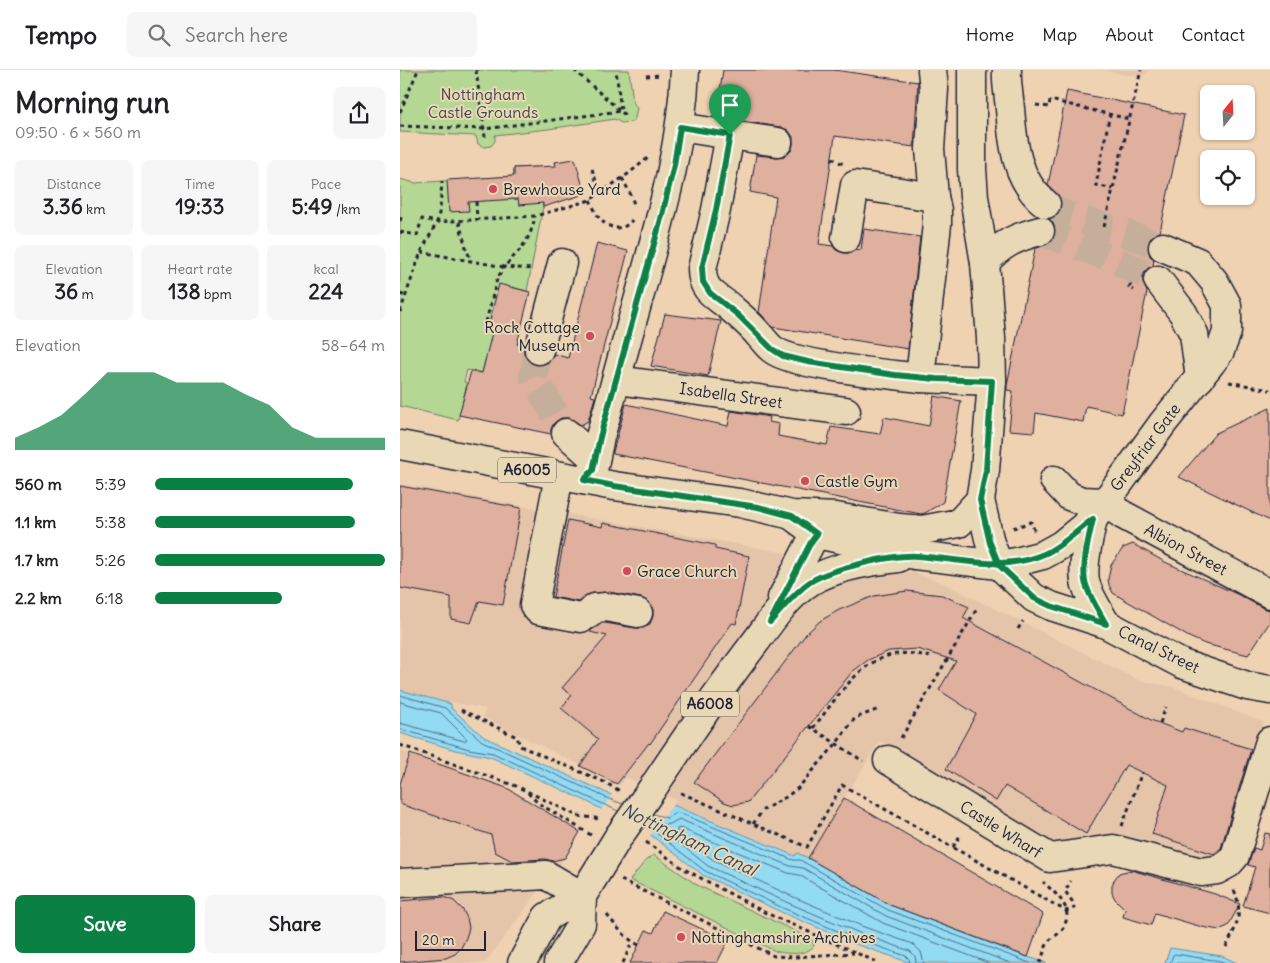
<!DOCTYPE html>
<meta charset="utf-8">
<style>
body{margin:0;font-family:Delius,sans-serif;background:#f6f6f6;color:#202124;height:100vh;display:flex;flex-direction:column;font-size:19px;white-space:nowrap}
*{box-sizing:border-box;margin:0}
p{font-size:16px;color:#757577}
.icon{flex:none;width:28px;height:28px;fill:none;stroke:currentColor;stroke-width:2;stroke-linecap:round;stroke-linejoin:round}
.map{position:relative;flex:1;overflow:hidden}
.details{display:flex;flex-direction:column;background:#fff;width:400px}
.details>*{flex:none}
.needle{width:32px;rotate:18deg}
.fabs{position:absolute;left:800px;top:15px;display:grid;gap:10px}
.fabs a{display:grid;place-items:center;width:55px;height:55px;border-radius:8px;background:#fff;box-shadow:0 1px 4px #0004;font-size:25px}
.scale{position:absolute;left:15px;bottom:12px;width:71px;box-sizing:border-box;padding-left:5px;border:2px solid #22223b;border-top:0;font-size:14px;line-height:18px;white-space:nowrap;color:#22223b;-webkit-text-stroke:4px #e9d8b5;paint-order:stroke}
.pin{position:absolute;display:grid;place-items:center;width:42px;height:42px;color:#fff;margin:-51px -21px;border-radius:50% 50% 50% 0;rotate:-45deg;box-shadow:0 0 5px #0007}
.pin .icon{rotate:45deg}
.round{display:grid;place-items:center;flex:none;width:52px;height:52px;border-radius:8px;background:#f6f6f6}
.summary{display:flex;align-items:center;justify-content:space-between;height:85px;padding:0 15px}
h1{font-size:28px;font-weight:800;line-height:38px}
.stats{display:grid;grid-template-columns:repeat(3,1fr);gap:8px;height:85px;padding:5px 15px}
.stats div{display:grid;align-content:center;border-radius:8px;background:#f6f6f6;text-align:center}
.stats b{font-size:21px;font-weight:800}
.stats small{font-size:14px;font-weight:400}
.stats p{font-size:14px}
.chart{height:140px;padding:10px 15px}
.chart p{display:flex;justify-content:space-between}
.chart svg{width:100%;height:90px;margin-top:5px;fill:#0b8043;opacity:.7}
.primary-button{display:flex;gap:10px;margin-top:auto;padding:10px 15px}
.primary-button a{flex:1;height:58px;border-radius:8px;background:#0b8043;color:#fff;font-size:20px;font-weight:800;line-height:58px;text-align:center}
.primary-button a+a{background:#f6f6f6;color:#202124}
ul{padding:0 15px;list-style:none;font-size:16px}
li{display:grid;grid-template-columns:80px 60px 1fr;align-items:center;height:38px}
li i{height:12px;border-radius:6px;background:#0b8043}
header{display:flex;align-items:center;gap:30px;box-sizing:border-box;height:70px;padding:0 25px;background:#fff;border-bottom:1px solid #e0e0e0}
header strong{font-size:24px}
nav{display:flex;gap:28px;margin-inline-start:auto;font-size:18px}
.search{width:350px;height:45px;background:#f6f6f6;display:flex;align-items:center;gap:12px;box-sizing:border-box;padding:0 18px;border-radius:8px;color:#757577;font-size:19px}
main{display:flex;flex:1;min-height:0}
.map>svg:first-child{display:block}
.built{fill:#e5c5aa}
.green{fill:#b4d893;stroke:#6b7d67}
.water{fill:#92dbf3;stroke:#6591a9}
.pier{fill:#eed2b2}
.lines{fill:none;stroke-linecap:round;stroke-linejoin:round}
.shore{stroke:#4f6c85;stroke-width:1}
.building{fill:#deb09d;stroke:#22223b}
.minor-tunnel{stroke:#c5af9a;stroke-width:28;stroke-dasharray:28 14;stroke-linecap:butt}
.major-tunnel{stroke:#c5af9a;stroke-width:28;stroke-dasharray:28 14;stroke-linecap:butt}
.minor-casing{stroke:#22223b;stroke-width:31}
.major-casing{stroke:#22223b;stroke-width:31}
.path{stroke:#22223b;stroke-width:3;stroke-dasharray:4 4;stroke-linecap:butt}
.minor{stroke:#e9d8b5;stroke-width:28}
.major{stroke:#e9d8b5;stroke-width:28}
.major-bridge-casing{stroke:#22223b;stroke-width:31;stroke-linecap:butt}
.major-bridge{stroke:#e9d8b5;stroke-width:28}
.route-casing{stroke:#fff;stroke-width:10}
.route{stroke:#0b8043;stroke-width:6}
.poi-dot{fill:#d1495b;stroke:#e9d8b5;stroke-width:2}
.labels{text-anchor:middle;stroke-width:4;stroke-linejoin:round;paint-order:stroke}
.shield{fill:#e9d8b5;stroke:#5e5960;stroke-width:1}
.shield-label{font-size:15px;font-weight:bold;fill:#22223b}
.park-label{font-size:16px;fill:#3f464d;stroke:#e9d8b5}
.poi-label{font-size:16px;fill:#22223b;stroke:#e9d8b5;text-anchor:start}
.street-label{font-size:16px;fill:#22223b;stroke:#e9d8b5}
.water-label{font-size:18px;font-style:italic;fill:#384760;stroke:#e9d8b5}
</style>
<header>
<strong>Tempo</strong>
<div class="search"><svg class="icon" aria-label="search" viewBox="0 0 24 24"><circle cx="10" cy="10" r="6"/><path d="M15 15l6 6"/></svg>Search here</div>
<nav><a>Home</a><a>Map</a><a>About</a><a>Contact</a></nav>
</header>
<main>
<section class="details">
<div class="summary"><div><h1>Morning run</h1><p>09:50 · 6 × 560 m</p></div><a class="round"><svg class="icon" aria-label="share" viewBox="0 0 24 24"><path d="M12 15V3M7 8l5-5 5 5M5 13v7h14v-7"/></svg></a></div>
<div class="stats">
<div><p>Distance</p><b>3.36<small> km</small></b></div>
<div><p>Time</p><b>19:33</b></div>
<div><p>Pace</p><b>5:49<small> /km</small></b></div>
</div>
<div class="stats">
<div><p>Elevation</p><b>36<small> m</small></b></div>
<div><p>Heart rate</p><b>138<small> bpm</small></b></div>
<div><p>kcal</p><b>224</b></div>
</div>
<div class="chart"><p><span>Elevation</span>58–64 m</p>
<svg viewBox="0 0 160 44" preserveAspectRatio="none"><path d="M0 44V38L10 33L20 27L30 17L40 6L50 6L60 6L70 11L80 11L90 11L100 17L110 22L120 33L130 38L140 38L150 38L160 38V44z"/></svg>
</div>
<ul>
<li><b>560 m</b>5:39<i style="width:86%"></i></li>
<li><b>1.1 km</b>5:38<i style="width:87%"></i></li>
<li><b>1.7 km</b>5:26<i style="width:100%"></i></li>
<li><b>2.2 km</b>6:18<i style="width:55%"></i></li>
</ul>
<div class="primary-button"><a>Save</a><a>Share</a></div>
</section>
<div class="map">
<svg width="870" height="893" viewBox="0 0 870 893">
<rect width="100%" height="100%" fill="#eed2b2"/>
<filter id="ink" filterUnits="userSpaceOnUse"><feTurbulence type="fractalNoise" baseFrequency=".02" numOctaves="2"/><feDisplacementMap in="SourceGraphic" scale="10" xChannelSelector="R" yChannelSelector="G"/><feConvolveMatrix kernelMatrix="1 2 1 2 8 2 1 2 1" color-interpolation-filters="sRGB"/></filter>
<g filter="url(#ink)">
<g class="built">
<polygon points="702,0 749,0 744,5 726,5"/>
<polygon points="0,414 477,499 512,502 543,513 738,610 773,617 863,652 824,787 815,793 656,781 480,671 445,726 408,788 397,783 395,786 273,735 276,730 226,707 220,715 83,647 86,639 52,632 51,634 0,620"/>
<polygon points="0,681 107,718 180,762 165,788 146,811 85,893 0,893"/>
</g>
<g class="green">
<polygon points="0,0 229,0 233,32 237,38 235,48 232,52 221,53 215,49 148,59 95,65 95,71 91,76 84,77 78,74 76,66 0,62"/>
<polygon points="136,97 143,137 127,221 112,217 93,292 85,290 82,303 67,300 64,312 67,313 58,350 0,336 0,109 15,113 114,106 114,98"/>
<path d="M254 785 297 815 399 863 412 870 414 876C405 886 387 884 375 881L230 810 246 790Z"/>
</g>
<g class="water">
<polygon points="0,620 51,634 51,638 84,667 211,725 267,743 273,735 395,786 397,783 408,788 490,835 621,885 647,893 511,893 458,875 381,842 303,805 252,766 186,731 91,687 55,680 0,663"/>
<polygon points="770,878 822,886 837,893 765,893"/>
</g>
<polygon class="pier" points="213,723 266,741 271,733 275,733 249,767 201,740"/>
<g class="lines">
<g class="shore">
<polyline points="0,625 45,638 82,671 209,729 223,734"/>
<polyline points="0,632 41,643 67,669 64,671 0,653"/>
<polyline points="0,659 69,679 93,683 218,741"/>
<polyline points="253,744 267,748 277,742 393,790 400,790 488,840 630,893"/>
<polyline points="244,756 255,762 305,801 383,838 459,870 506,886 509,889 510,893"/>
<polyline points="516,893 515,886 510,881 462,864 386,832 308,796 260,758 260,755 270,754 279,749 390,796 403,798 486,846 610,893"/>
<polyline points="524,893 521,882 513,874 464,857 389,825 312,789 277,763 277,759 280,758 388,803 399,805 483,853 589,893"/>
<polyline points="770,893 773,885 775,884 820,891 826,893"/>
</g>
</g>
<g class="building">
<polygon points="323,0 434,0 518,12 514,77 435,66 419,174 433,176 436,180 444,183 451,183 456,179 461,180 464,159 520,167 508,279 373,257 359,242 376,127 350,122 356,85 376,87 384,86 391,81 393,75 393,67 388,60 380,57 316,47"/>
<polygon points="667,21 784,45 760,162 753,165 748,171 748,179 750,186 754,189 753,196 748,198 743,204 743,212 747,222 722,344 686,336 683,352 636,343 634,362 609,360 613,321 607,320 607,315 635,179 651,172 655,165 655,157 650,149 657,145 661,137 661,129 648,115"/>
<polygon points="175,89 185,124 143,137 143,133 119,135 118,129 68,132 69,141 49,142 47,110 114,106 114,98 156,96 155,92"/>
<polygon points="197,173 228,181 191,326 195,327 188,351 181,355 170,348 161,348 154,353 151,359 151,364 59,345 71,301 82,303 94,255 89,254 99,214 130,222 117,274 124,276 124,284 128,291 135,295 143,295 150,291 154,284 168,288"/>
<polygon points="265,244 321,251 308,306 251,296"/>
<polygon points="534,326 561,331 543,432 525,443 521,444 213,384 213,382 226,334 328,356 331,341 370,347 369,352 379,354 378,366 427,375 431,357 480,364 484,347 529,356"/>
<polygon points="870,338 870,451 779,407 816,363"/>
<polygon points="0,416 121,438 103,535 79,531 71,553 51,549 51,527 0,518"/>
<polygon points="168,450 202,457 203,453 315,475 315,479 349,486 336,554 332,553 250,674 249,673 217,714 180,696 198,669 161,638 172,625 162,618 207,566 190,562 190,561 202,553 205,553 235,558 244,558 250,554 253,546 253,538 248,532 241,528 209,522 193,523 179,532 153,527"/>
<polygon points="733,474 765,492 839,525 863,538 870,540 870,552 848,585 805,574 789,567 713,523 709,515 708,509 711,495 723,478"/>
<polygon points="507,521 542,525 569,537 563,548 751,650 782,662 784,658 851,679 821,778 814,784 752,764 768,715 726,695 686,764 605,716 596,731 546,699 576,644 539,620 556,591 517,579 489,581 468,590 452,602 348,732 333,735 324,732 294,712 406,564 420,551 439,540 474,526"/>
<polygon points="10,684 107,718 180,762 165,788 152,791 145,789 112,791 95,782 91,765 0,734 0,714"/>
<polygon points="444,728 643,844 628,887 490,835 408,788"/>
<polygon points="865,763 870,764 870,843 843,836 855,797 848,795 854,778 860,780"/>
<polygon points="731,800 815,824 840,834 828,856 819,860 802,857 755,843 751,855 723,847 725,839 715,829 712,823 712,816 714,810 719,803"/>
<polygon points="44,827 54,831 63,840 67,848 69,858 66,868 61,878 55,884 46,888 0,892 0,831"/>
<polygon points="263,841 328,871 317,893 230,893 246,860 253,863"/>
</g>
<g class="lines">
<g class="minor-tunnel">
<polyline points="640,161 710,188 758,210"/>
<polyline points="139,280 133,306 166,363"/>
</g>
<polyline class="major-tunnel" points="646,134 661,143 724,163 763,177"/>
<defs>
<g id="minor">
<polyline points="280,57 330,65"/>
<path d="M378 72 330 65 316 140 302 199C302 222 316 225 332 239 341 247 351 255 359 265 363 269 367 275 372 279 393 296 489 304 520 308L537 154V140L534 127"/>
<polyline points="446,168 455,115 534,127 530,79 534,19 532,0"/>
<path d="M585 193C600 174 617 167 640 161"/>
<polyline points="758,210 783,243 794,264 800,308"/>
<polyline points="139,280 162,193"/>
<polyline points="520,308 592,311"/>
<polyline points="217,310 446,341"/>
<polyline points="166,363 195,389"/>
<polyline points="159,406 134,535 138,540 181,548 189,544 195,538 206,537 238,543"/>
<path d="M183 410 193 400 200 367C214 319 226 271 240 224 260 150 282 77 285 0"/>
<polyline points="654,410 669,426 682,431 704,432 723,445 870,524"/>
<polyline points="580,430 590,473 599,495 634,528 651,536 706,554 782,594 847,616 870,620"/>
<path d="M693 449C689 466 682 494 685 511 687 523 700 543 706 554"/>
<polyline points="488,690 650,788 713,779 801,802 817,800 828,794 835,786 870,671"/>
<polyline points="0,813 146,805 182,826"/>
</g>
<g id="major">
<path d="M607 0C606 13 609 26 610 39 613 74 616 111 646 134"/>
<polyline points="0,375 214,416 340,433 392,445 436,447 499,458 522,460 559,453 580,430 585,400 592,311 591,268 585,193 574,127 572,99 572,0"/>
<polyline points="395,448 417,464 515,485 599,495 616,492 643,485 661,475 693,449 763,353 811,293 820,281 827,262 827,235 814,211 798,192 763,177"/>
<polyline points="382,528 411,472 417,464 431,452"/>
<path d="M252 719C286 668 320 618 357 570 372 549 389 525 411 511 436 496 470 491 498 488"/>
<polyline points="122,893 147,847 182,826"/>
<polyline points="158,893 181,854 182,826 219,766"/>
</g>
</defs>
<use href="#minor" class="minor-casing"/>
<use href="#major" class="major-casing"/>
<g class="path">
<polyline points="76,0 85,67"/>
<polyline points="174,0 226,46"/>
<polyline points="246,6 261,5"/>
<polyline points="636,35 649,37 650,30 729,49"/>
<polyline points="0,42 18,0"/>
<polyline points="710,43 696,115 713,119"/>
<polyline points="0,56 84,59 221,41 216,0"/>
<polyline points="432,88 443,94"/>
<polyline points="192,99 200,123"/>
<polyline points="222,108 230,123 235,137"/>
<path d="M190 130C193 136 196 144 200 149 209 159 223 162 232 150"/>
<polyline points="76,132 77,150"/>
<polyline points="0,151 2,145"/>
<polyline points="59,152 67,181 71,190"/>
<polyline points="704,157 741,0"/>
<polyline points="0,162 17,165 22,149 37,152 40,139 42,111"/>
<path d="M21 182 104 197C120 180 131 170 135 146"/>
<polyline points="731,214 729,217 734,220"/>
<polyline points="0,224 6,226"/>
<polyline points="0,242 21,182 37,152 135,146 167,137 190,130 228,104 248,88"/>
<polyline points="86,252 97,209 104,197 133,199"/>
<polyline points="829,312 870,320"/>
<polyline points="613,458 631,452 635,462"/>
<polyline points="618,559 623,551"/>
<polyline points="61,640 117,667 120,676 202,711 220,721"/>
<polyline points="760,653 766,637"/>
<polyline points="409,656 463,691"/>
<path d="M413 658C446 617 471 568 533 588"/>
<polyline points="501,668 578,537"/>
<polyline points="0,675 116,716 178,746 195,748 200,750"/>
<polyline points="128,723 138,733 191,765"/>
<polyline points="281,723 407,777 442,715 666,841 674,838 672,831 665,821 671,811"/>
<polyline points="353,754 363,740 386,727 398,718 436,674 455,648 479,639"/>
<polyline points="722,756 742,702"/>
<polyline points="246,772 284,799 366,843 479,893"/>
<polyline points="553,777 561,764"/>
<polyline points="221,810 374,886 394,887 454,883"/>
<path d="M207 845C216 856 226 869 239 875"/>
<path d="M826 877C836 858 844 842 834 820"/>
<polyline points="223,893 232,872"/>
<path d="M640 893C643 886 645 877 649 871 652 867 658 865 661 861 677 839 657 825 643 812"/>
</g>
<use href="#minor" class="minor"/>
<use href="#major" class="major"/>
<defs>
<polyline id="major-bridge" points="219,766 252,719"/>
</defs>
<use href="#major-bridge" class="major-bridge-casing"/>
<use href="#major-bridge" class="major-bridge"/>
</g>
</g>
<g class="lines" filter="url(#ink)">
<defs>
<path id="route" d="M330 65 280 57 274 95 261 149 200 367 193 400 184 410 214 416 358 437 392 446 417 464 411 472 370 552C383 538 395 522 410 512 430 499 494 484 517 486 559 489 603 502 644 484 662 476 677 461 693 449 689 466 682 494 685 511 687 523 700 543 706 554L651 536 634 528 599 495 590 473 580 430 586 400 592 311 536 309 495 305 408 292 383 286 372 279 338 245 310 223 303 212 302 198 316 140 330 65"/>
</defs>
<use href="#route" class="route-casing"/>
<use href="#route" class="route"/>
</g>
<g class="poi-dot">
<circle cx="93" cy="119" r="5"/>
<circle cx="190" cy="266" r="5"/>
<circle cx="405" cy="411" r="5"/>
<circle cx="227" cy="501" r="5"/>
<circle cx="281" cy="867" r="5"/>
</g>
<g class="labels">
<g class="shield">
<rect x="98" y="387.5" width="58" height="25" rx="4"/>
<rect x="281" y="621.5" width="58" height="25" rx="4"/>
</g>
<g class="shield-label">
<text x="127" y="405">A6005</text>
<text x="310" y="639">A6008</text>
</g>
<g class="park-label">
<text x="83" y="30">Nottingham<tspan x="83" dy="18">Castle Grounds</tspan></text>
</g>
<g class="poi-label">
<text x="103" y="125">Brewhouse Yard</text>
<text x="180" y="263" text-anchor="end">Rock Cottage<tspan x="180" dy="18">Museum</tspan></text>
<text x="415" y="417">Castle Gym</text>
<text x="237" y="507">Grace Church</text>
<text x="291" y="873">Nottinghamshire Archives</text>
</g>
<g class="street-label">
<text transform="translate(331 325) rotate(8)" y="6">Isabella Street</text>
<text transform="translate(745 377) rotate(-53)" y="6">Greyfriar Gate</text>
<text transform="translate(786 479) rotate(28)" y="6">Albion Street</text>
<text transform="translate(759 579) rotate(26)" y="6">Canal Street</text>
<text transform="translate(601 759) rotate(32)" y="6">Castle Wharf</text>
</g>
<g class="water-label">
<text transform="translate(289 770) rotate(25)" y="6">Nottingham Canal</text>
</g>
</g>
</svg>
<div class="fabs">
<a><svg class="needle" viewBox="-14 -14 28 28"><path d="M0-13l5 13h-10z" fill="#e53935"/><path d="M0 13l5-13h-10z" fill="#757577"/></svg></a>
<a><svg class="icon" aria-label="locate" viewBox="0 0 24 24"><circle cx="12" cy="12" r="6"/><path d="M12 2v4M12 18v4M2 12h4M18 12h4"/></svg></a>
</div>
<div class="scale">20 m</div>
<div class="pin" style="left:330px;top:65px;background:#1e9e55"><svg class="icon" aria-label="arrive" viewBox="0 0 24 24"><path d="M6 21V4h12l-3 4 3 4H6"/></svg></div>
</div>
</main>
